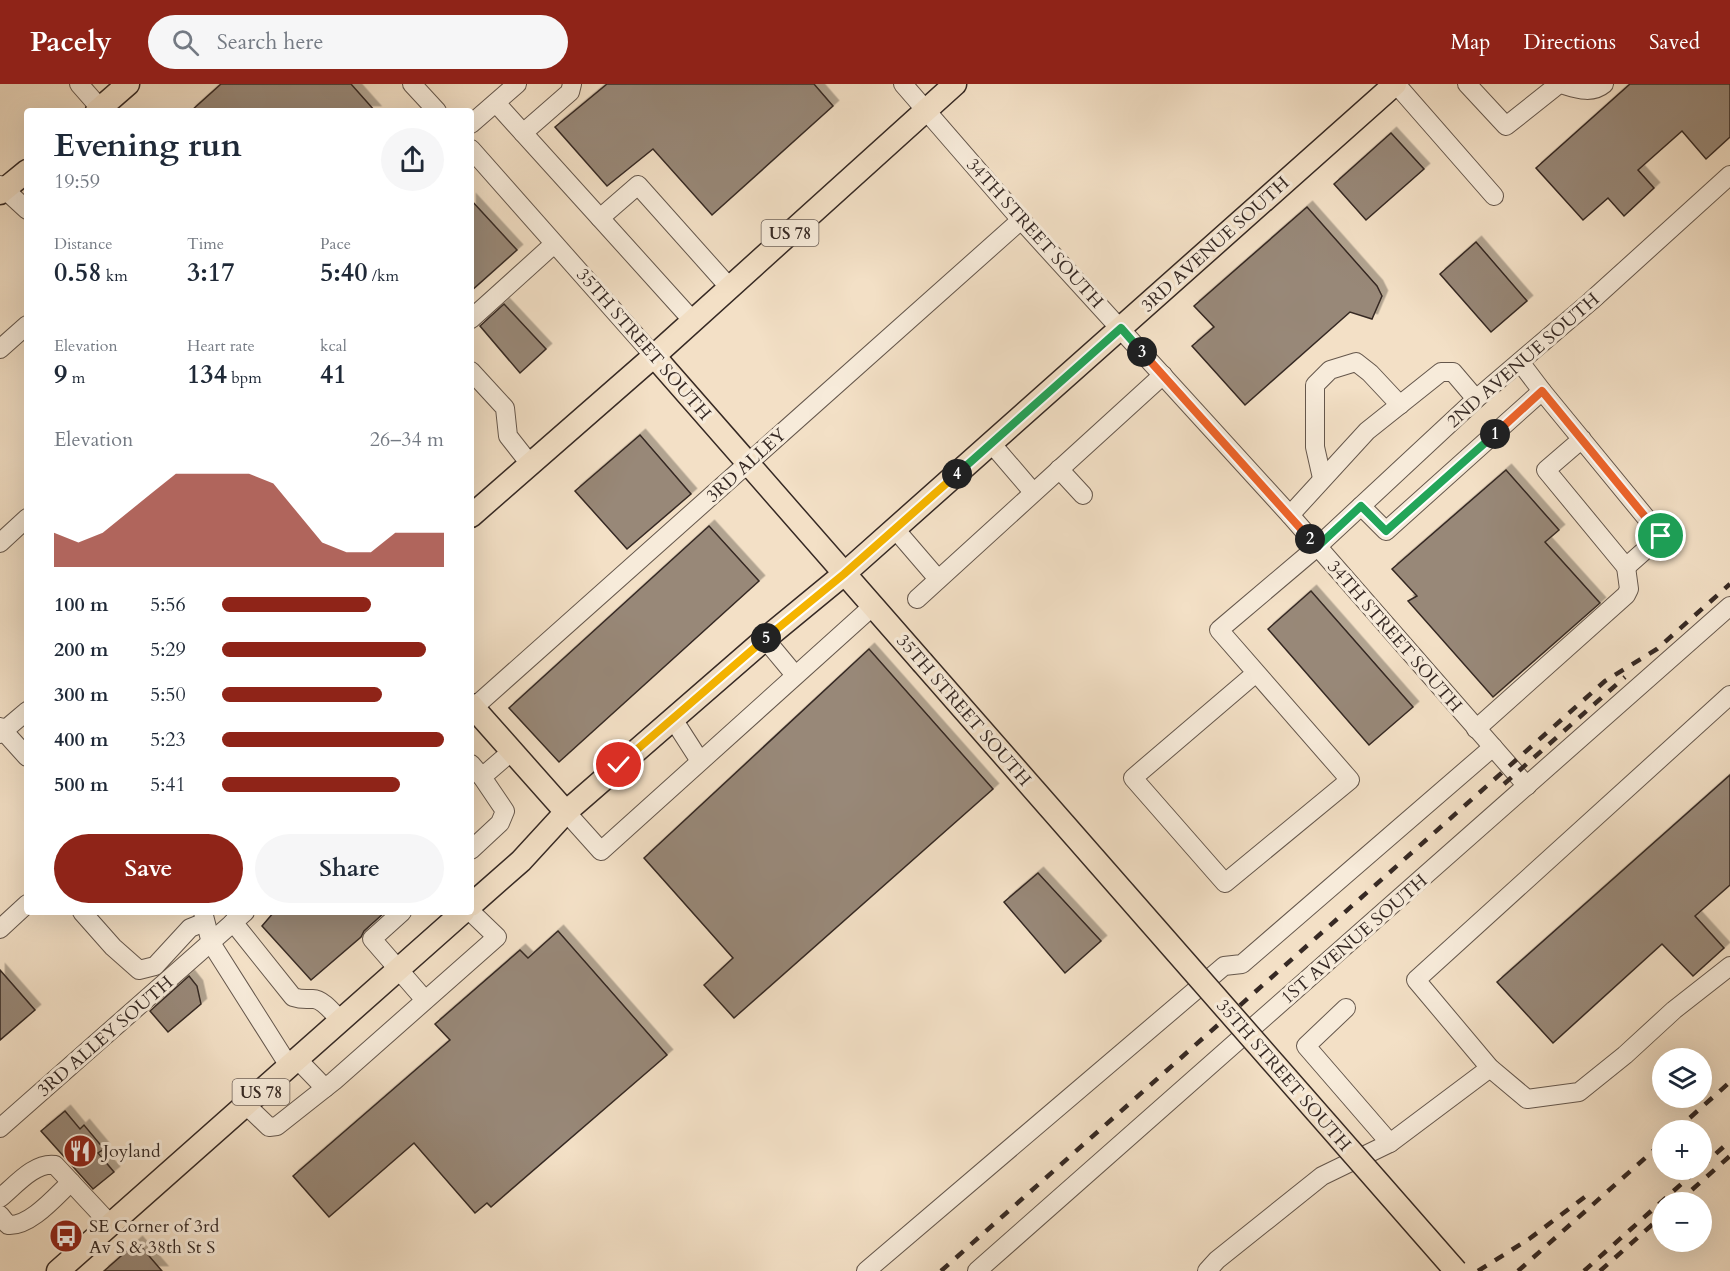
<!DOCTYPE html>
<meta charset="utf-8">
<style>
body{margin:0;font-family:Cardo,serif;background:#f6f6f7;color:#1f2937;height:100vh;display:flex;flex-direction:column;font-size:22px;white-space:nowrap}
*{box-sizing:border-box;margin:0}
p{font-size:20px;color:#747a83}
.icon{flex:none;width:33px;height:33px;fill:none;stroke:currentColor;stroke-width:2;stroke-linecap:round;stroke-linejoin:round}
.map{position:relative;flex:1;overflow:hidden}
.panel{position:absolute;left:24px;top:24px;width:450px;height:807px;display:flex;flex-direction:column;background:#fff;border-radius:6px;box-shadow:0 6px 24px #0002}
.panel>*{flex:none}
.controls{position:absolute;left:1652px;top:964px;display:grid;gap:12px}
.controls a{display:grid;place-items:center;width:60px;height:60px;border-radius:50%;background:#fff;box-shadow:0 6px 24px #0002;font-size:30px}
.pin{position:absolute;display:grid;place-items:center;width:51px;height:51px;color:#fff;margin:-26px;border:3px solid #fff;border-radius:50%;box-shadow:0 2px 6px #0007}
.km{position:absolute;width:30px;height:30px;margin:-15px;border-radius:50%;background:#222;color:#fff;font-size:16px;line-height:30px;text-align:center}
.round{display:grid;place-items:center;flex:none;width:63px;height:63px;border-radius:32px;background:#f6f6f7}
.head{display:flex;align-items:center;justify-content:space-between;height:102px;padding:0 30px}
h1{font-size:33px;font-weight:700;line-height:45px}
.stats{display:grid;grid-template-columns:repeat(3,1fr);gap:9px;height:102px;padding:6px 30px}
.stats div{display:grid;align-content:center}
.stats b{font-size:26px;font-weight:700}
.stats small{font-size:16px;font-weight:400}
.stats p{font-size:16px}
.chart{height:168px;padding:12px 30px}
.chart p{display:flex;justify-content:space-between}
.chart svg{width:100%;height:108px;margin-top:6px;fill:#8f2418;opacity:.7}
.action{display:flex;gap:12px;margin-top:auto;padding:12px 30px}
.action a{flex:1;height:69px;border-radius:36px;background:#8f2418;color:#fff;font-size:24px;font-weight:700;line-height:69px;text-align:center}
.action a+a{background:#f6f6f7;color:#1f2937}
ul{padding:0 30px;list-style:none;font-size:20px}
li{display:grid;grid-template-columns:96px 72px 1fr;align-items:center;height:45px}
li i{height:15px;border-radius:8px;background:#8f2418}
header{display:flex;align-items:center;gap:36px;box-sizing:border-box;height:84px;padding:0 30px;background:#8f2418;color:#fff}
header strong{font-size:28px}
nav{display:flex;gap:33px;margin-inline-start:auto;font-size:21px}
.search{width:420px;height:54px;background:#f6f6f7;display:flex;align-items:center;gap:15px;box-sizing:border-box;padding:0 21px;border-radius:33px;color:#747a83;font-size:22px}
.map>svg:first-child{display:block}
.building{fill:#988878;stroke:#362924;stroke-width:1.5;filter:url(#shadow)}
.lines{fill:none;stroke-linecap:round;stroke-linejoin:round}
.minor-casing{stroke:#65574c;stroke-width:20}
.major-casing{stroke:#362924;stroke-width:25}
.minor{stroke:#f7ebda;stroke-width:18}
.major{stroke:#f3e0c6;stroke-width:22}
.rail{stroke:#362924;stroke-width:4.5;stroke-dasharray:10 10;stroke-linecap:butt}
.major-bridge-casing{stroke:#362924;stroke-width:25;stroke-linecap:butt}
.major-bridge{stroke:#f3e0c6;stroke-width:22}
.split-1-casing{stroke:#fff;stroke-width:12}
.split-2-casing{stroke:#fff;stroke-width:12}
.split-3-casing{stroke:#fff;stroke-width:12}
.split-4-casing{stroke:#fff;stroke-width:12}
.split-5-casing{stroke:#fff;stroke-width:12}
.split-6-casing{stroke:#fff;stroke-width:12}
.split-1{stroke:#f0652b;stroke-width:8}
.split-2{stroke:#22a559;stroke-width:8}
.split-3{stroke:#f0652b;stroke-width:8}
.split-4{stroke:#22a559;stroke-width:8}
.split-5{stroke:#f5b400;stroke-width:8}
.split-6{stroke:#f5b400;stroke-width:8}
.labels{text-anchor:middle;stroke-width:6;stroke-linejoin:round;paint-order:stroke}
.shield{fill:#f7ebda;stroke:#70635b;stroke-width:1.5}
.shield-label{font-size:16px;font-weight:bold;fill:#362924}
.street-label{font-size:18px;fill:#362924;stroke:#f7ebda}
.poi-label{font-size:18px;fill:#362924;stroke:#f7ebda;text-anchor:start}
</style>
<header>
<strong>Pacely</strong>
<div class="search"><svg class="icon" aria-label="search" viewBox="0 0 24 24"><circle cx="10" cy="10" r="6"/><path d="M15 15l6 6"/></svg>Search here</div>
<nav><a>Map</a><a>Directions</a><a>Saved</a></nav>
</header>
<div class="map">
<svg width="1730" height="1187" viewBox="0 0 1730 1187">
<defs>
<filter id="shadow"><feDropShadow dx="5.5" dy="-5.5" stdDeviation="0" flood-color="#0004"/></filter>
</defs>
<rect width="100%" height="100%" fill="#f3e0c6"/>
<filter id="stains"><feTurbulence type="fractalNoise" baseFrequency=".00333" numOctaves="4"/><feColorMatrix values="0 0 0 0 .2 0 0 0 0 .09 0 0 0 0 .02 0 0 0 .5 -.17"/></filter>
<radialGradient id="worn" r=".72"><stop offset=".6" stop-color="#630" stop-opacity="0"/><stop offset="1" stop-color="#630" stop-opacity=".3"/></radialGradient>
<g class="building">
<polygon points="221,0 351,0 375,27 191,27"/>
<polygon points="607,0 814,0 833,22 712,131 653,65 607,102 555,43"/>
<polygon points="1630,0 1730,0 1730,53 1706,75 1682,47 1638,86 1654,104 1624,132 1608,114 1583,136 1536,84"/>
<polygon points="1391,49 1424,85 1366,136 1334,100"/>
<polygon points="471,116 517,166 471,207"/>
<polygon points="1307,123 1377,202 1382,212 1372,235 1350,228 1245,321 1192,262 1214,243 1194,222"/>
<polygon points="1476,158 1527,217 1491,248 1440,190"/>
<polygon points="504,220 546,265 520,289 480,242"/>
<polygon points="640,351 691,410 627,465 575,407"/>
<polygon points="1506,386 1559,446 1545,458 1600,519 1493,613 1408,517 1417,512 1392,485"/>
<polygon points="709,442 759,497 559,678 509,624"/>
<polygon points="1311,507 1413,623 1369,661 1268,545"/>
<polygon points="869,565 993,705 734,934 704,901 733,874 644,774"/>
<polygon points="1730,691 1730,801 1695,832 1724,864 1693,892 1662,860 1553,959 1497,898"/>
<polygon points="1038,789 1101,857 1065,889 1004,818"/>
<polygon points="274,828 385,828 364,847 361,853 311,896 262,842"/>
<polygon points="558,847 667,971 491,1123 487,1119 475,1129 414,1059 329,1133 293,1092 450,956 435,940 520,866 528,874"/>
<polygon points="0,886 35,926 0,956"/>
<polygon points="189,892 197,902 201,920 168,948 150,927"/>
<polygon points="65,1027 80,1045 84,1041 104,1065 98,1069 114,1088 93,1105 41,1047"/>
<polygon points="137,1158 162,1187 104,1187"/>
</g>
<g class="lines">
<defs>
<g id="minor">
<polyline points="79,0 100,24"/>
<polyline points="412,0 437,27"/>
<polyline points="903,0 1021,136 1290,431 1527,702"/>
<polyline points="1396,0 1494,112"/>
<polyline points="1467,0 1506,42 1559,0"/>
<path d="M1561 0C1575 4 1591 11 1604 0"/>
<polyline points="496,19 600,134 638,101 730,204"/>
<polyline points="471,40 517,0"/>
<polyline points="523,49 570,8 572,0"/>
<polyline points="471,65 654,272"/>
<polyline points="0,101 27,126"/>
<polyline points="600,134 693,237"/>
<polyline points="471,235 554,160"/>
<polyline points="0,265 27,241"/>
<polyline points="471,287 505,324 508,352 530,380"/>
<polyline points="1542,307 1661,452 1626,483 1546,386 1582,355"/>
<polyline points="991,359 1033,408"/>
<polyline points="1059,385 1083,411"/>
<polyline points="1322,394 1315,363 1315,301 1330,286 1356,278 1370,289 1400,321"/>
<polyline points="1361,422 1386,447 1542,307 1520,278"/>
<polyline points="1290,431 1367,347 1441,288 1453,288 1476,315"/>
<polyline points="895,445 938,495"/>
<polyline points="0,459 27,434"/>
<polyline points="917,515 1163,291"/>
<polyline points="765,555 795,591"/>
<polyline points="1256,589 1133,694 1225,799 1350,696 1219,546 1317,463 1476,315 1591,217 1730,91"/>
<polyline points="1730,611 1416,896 1490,984 1527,1015 1579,1008 1625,971 1674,926 1730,882"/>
<polyline points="471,626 1021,136"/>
<polyline points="673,635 700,677"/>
<polyline points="0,643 27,673"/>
<polyline points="1476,645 1626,511 1629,505 1626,483"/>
<polyline points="0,650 27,627"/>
<polyline points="471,680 482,693 512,667"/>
<polyline points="566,728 601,767 873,522"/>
<polyline points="471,766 500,739 505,727 482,693"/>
<polyline points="82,828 113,863 139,886 155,882 190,844 205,838"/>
<polyline points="203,828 211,859 289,982"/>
<polyline points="402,828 372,855 425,916"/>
<path d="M233 838 293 913C302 916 305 915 313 915 323 915 334 930 341 937"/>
<polyline points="0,845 27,820"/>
<polyline points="1346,924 1306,962 1390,1059"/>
<polyline points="297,975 325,1004"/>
<polyline points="246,1021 269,1043 277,1042 334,997 497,853 471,828"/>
<polyline points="0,1044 245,828"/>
<path d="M0 1114C15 1102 34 1078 55 1081L111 1141"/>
<path d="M0 1131 8 1141C30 1143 56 1112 71 1098"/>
<polyline points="866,1187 1224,882 1242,880 1493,663"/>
<polyline points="977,1187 1730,522"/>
<polyline points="1207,1187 1217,1176 1322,1092 1390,1059 1490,984"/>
</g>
<g id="major">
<polyline points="97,27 128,0"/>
<polyline points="0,109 27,87"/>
<polyline points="654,272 922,578"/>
<polyline points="471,432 654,272 955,0"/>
<polyline points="471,621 566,728"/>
<polyline points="471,821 521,777 566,728 765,555 844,490 1395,0"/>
<polyline points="58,1187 463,828"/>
</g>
</defs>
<use href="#minor" class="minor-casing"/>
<use href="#major" class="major-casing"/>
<use href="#minor" class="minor"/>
<use href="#major" class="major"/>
<g class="rail">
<polyline points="1504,700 1625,593"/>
<polyline points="1675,1047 1730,998"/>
<polyline points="1701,1083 1730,1057"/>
<polyline points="1677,1119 1730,1072"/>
<polyline points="941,1187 1605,597 1657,565 1730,500"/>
<polyline points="1478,1187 1529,1155 1590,1109"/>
<polyline points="1518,1187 1662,1059"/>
<polyline points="1584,1187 1697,1086"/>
<polyline points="1600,1187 1662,1132"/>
</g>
<defs>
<polyline id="major-bridge" points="922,578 1456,1187"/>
</defs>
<use href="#major-bridge" class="major-bridge-casing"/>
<use href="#major-bridge" class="major-bridge"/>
</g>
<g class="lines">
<defs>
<polyline id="split-1" points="1495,350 1542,307 1661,452"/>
<polyline id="split-2" points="1310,455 1317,463 1361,422 1386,447 1495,350"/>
<polyline id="split-3" points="1142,268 1310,455"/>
<polyline id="split-4" points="957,390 1121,244 1142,268"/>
<polyline id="split-5" points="766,554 844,490 957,390"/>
<polyline id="split-6" points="619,681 766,554"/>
</defs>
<use href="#split-1" class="split-1-casing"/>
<use href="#split-2" class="split-2-casing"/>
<use href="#split-3" class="split-3-casing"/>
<use href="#split-4" class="split-4-casing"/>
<use href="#split-5" class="split-5-casing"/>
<use href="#split-6" class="split-6-casing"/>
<use href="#split-1" class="split-1"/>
<use href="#split-2" class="split-2"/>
<use href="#split-3" class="split-3"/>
<use href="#split-4" class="split-4"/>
<use href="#split-5" class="split-5"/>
<use href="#split-6" class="split-6"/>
</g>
<defs>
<symbol id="restaurant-disc" viewBox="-11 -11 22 22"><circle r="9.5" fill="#8f2418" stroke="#f7ebda"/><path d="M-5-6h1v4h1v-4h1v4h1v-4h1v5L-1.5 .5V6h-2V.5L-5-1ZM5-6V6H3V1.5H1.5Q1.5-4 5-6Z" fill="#fff"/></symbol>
<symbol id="bus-disc" viewBox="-11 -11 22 22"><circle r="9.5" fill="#8f2418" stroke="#f7ebda"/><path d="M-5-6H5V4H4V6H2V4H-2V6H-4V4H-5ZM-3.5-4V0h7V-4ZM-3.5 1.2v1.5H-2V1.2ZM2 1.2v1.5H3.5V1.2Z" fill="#fff"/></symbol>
</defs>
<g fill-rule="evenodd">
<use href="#restaurant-disc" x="61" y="1048" width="38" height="38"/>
<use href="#bus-disc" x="47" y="1133" width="38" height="38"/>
</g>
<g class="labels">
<g class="shield">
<rect x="761.5" y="136" width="57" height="26" rx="4.5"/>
<rect x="232.5" y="995" width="57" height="26" rx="4.5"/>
</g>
<g class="shield-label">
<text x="790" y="155">US 78</text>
<text x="261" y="1014">US 78</text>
</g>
<g class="street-label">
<text transform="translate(1035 149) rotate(48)" y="6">34TH STREET SOUTH</text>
<text transform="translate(1215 160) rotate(-42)" y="6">3RD AVENUE SOUTH</text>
<text transform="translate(644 260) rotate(49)" y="6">35TH STREET SOUTH</text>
<text transform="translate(1523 276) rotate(-41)" y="6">2ND AVENUE SOUTH</text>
<text transform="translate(746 381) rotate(-42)" y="6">3RD ALLEY</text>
<text transform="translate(1395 552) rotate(49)" y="6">34TH STREET SOUTH</text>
<text transform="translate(964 626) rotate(49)" y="6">35TH STREET SOUTH</text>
<text transform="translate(1354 855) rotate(-41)" y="6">1ST AVENUE SOUTH</text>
<text transform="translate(105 952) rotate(-41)" y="6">3RD ALLEY SOUTH</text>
<text transform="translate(1284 991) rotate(49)" y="6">35TH STREET SOUTH</text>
</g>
<g class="poi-label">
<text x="103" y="1073">Joyland</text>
<text x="89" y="1148">SE Corner of 3rd<tspan x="89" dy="21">Av S &amp; 38th St S</tspan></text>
</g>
</g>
<rect width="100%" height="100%" filter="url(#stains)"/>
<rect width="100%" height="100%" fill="url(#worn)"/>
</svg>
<div class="controls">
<a><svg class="icon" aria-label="layers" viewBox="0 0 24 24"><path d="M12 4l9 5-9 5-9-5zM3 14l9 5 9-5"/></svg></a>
<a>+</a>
<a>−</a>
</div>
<div class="pin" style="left:1661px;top:452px;background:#1e9e55"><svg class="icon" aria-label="arrive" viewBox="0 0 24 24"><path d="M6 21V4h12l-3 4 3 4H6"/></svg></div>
<div class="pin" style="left:619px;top:681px;background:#d93025"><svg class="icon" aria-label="check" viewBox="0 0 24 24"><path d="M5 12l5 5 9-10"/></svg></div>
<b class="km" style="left:1495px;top:350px">1</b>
<b class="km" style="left:1310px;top:455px">2</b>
<b class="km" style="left:1142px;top:268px">3</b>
<b class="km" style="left:957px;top:390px">4</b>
<b class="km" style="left:766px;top:554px">5</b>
<section class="panel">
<div class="head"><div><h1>Evening run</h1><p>19:59</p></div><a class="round"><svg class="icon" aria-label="share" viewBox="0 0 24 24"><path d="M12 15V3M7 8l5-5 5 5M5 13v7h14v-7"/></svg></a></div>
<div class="stats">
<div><p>Distance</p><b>0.58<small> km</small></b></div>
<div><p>Time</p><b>3:17</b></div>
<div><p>Pace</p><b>5:40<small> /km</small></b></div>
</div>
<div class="stats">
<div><p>Elevation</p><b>9<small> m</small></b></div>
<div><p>Heart rate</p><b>134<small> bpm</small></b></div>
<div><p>kcal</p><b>41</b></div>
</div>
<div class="chart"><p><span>Elevation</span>26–34 m</p>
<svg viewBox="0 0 160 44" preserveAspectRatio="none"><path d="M0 44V30L10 34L20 30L30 22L40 14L50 6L60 6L70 6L80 6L90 10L100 22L110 34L120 38L130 38L140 30L150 30L160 30V44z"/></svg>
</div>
<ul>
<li><b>100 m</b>5:56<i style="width:67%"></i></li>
<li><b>200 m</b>5:29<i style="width:92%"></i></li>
<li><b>300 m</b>5:50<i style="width:72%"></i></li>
<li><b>400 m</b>5:23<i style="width:100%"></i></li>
<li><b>500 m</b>5:41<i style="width:80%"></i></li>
</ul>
<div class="action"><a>Save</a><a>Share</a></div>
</section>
</div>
